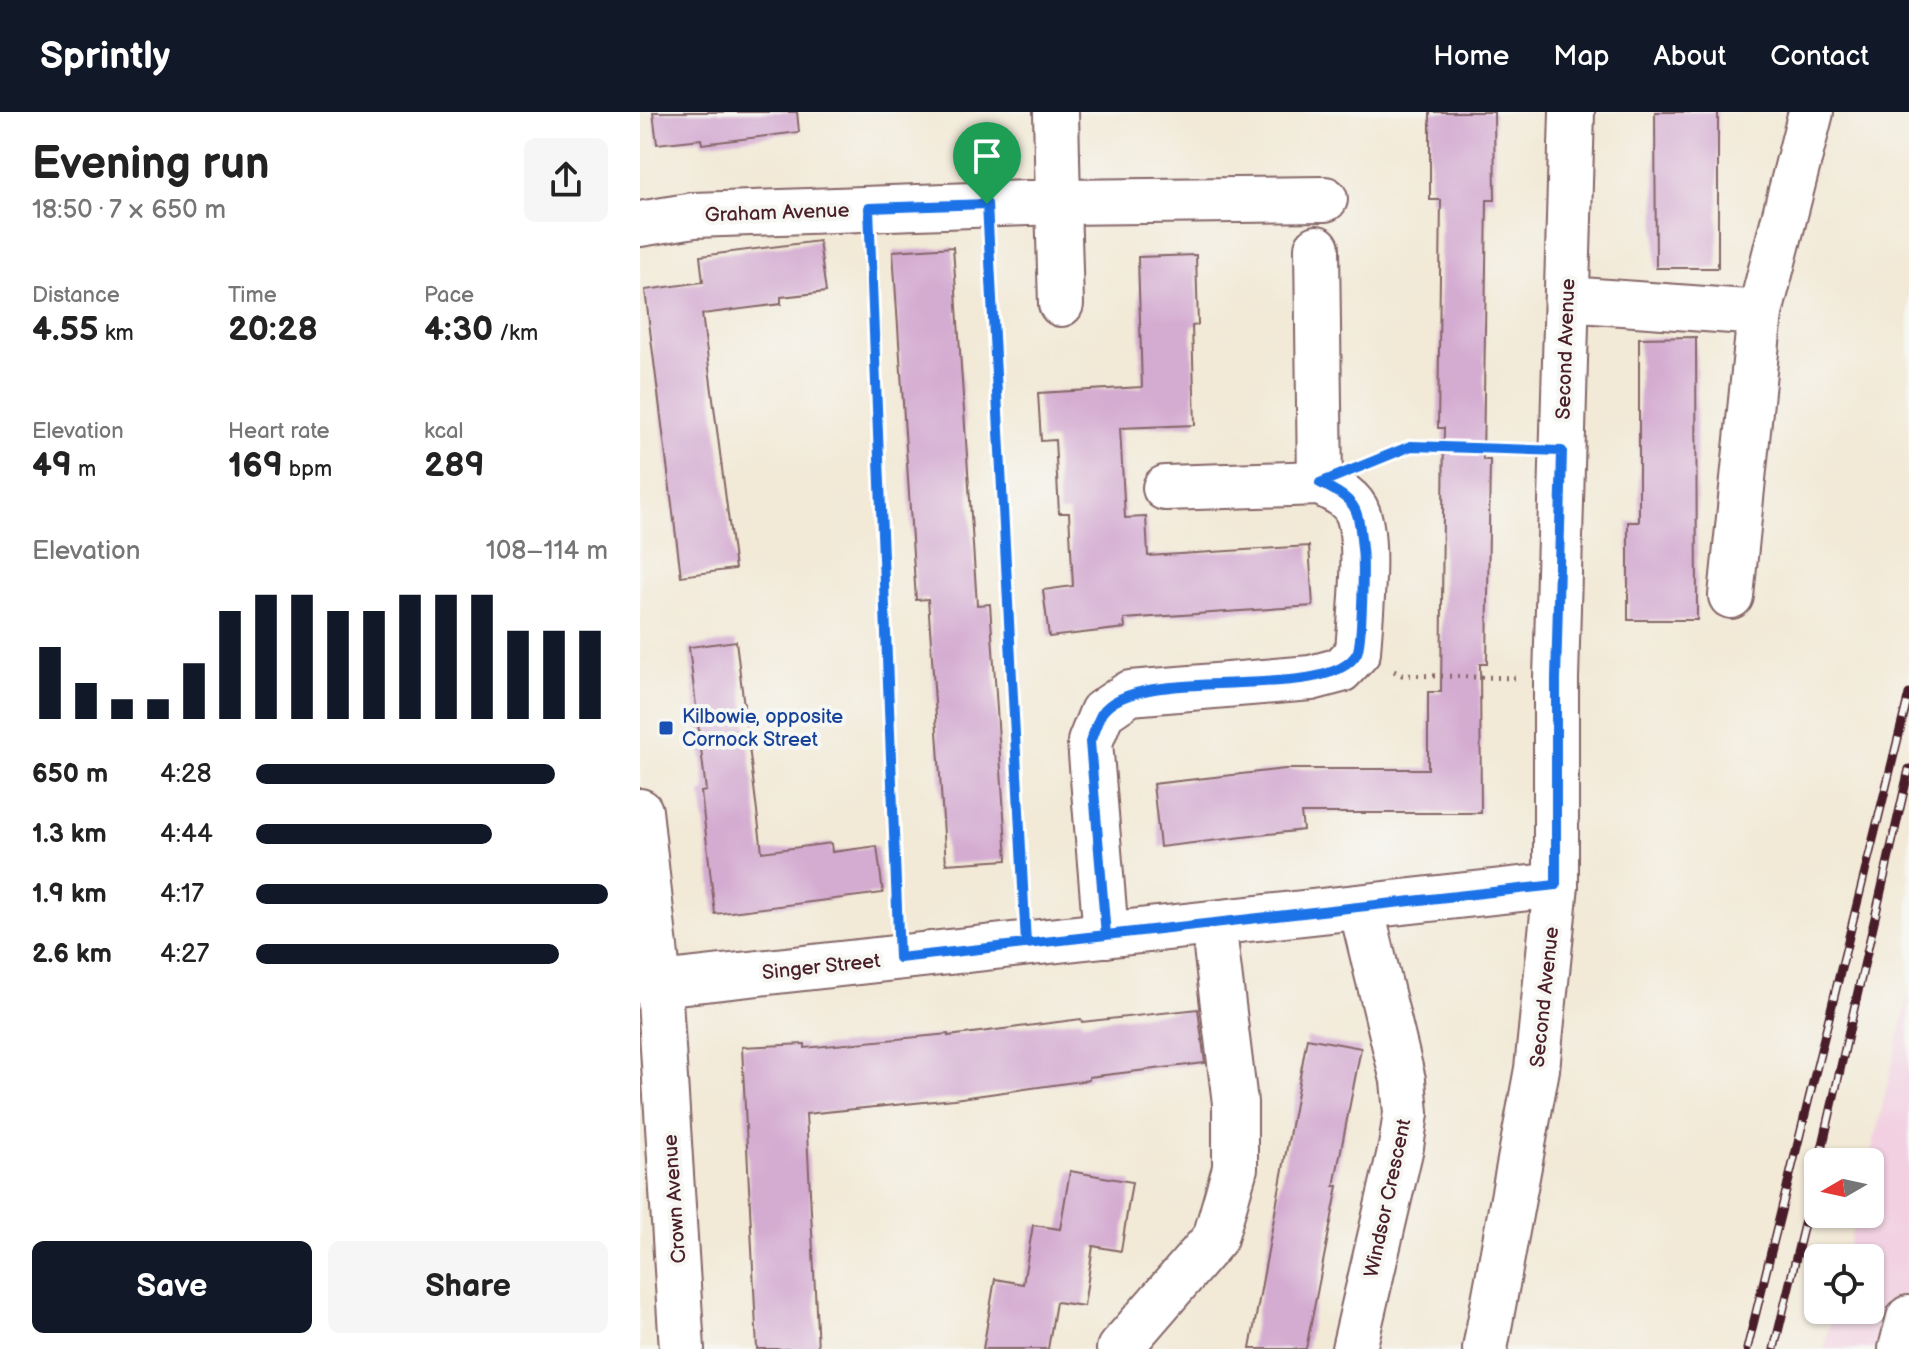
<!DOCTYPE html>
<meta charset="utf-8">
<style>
body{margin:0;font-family:"Balsamiq Sans",sans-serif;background:#f6f6f6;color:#222;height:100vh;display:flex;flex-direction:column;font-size:30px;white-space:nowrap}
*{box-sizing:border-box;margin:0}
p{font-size:26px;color:#767676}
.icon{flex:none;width:44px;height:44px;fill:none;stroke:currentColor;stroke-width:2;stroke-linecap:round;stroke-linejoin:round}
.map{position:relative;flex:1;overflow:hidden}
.sheet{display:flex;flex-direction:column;background:#fff;width:640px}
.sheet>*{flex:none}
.needle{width:52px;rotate:261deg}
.fabs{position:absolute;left:1164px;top:1036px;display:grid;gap:16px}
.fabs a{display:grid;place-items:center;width:80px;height:80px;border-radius:12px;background:#fff;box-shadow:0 2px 6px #0004;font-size:40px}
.pin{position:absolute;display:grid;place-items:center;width:68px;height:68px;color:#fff;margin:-82px -34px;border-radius:50% 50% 50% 0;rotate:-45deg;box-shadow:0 0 8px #0007}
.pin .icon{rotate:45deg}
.round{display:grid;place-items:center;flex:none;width:84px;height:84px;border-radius:12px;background:#f6f6f6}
.head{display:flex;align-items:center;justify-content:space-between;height:136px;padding:0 32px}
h1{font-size:44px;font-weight:700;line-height:60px}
.metrics{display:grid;grid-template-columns:repeat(3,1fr);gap:12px;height:136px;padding:8px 32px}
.metrics div{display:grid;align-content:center}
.metrics b{font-size:34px;font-weight:700}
.metrics small{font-size:22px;font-weight:400}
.metrics p{font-size:22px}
.chart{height:224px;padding:16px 32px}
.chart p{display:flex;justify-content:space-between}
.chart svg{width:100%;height:144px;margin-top:8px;stroke:#111827;stroke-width:6}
.primary-button{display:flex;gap:16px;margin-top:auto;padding:16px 32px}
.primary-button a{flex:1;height:92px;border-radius:12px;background:#111827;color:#fff;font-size:32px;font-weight:700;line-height:92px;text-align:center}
.primary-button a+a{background:#f6f6f6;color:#222}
ul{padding:0 32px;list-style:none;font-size:26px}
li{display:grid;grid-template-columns:128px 96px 1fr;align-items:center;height:60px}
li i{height:20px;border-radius:10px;background:#111827}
header{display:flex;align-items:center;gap:48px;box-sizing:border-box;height:112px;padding:0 40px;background:#111827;color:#fff}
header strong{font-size:38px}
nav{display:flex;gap:44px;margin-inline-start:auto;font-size:28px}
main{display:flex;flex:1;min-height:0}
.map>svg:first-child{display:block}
.built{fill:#f2cfe1}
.building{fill:#d4acd1}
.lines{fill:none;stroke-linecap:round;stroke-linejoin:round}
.minor-casing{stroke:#856667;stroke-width:48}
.path{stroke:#856667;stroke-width:5;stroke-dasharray:2 6;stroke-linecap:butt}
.minor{stroke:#fff;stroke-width:44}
.rail-casing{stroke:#4a1f2b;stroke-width:9}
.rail{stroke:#f6f6f2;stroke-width:6;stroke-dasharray:18;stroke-linecap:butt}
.route-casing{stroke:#fff;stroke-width:16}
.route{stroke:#1a73e8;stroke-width:10}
.transit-dot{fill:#1a4fb4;stroke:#f6f6f2;stroke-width:3}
.labels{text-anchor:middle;stroke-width:8;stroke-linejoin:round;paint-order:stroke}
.street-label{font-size:20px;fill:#4a1f2b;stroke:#f6f6f2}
.transit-label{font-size:20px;fill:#164399;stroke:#f6f6f2;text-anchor:start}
</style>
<header>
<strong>Sprintly</strong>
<nav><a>Home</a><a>Map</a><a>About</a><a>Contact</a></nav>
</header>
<main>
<section class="sheet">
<div class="head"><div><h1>Evening run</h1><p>18:50 · 7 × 650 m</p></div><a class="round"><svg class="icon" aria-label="share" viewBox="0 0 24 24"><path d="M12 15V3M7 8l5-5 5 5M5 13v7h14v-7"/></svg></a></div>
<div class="metrics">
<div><p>Distance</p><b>4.55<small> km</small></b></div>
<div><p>Time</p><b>20:28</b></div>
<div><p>Pace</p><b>4:30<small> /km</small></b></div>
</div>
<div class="metrics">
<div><p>Elevation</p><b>49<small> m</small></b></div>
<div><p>Heart rate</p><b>169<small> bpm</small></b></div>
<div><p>kcal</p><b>289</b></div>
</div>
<div class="chart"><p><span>Elevation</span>108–114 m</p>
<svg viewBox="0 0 160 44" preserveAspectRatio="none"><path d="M5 44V22M15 44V33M25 44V38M35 44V38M45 44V27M55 44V11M65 44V6M75 44V6M85 44V11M95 44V11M105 44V6M115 44V6M125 44V6M135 44V17M145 44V17M155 44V17"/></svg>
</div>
<ul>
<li><b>650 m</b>4:28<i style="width:85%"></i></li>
<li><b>1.3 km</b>4:44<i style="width:67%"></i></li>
<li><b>1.9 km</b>4:17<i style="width:100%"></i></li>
<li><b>2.6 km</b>4:27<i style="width:86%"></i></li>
</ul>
<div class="primary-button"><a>Save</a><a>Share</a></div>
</section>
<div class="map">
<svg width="1269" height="1237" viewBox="0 0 1269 1237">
<rect width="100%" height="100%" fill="#f6f6f2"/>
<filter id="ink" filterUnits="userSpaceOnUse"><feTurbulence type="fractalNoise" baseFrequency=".0125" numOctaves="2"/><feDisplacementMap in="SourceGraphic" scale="16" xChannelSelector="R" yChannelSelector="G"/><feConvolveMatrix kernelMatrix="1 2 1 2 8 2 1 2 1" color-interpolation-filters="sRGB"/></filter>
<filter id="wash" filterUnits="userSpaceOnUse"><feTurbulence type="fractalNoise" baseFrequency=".006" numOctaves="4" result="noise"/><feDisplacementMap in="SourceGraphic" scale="32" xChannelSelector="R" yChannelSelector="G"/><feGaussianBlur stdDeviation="1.8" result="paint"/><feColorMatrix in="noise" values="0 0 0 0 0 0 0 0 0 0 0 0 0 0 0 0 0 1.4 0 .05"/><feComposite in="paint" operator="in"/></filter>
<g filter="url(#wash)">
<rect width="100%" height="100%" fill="#f2e9d6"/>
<polygon class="built" points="1269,882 1269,1237 1184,1237 1193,1198 1230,1198 1230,1146 1206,1146 1216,1102 1230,1102 1229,1050"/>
<g id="blocks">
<g class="building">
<polygon points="13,0 157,0 159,20 62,32 61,27 17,32"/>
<polygon points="790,0 854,0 855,88 847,88 843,348 850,348 847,552 840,552 841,701 661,701 663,718 520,735 513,672 645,657 788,657 788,580 801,580 804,316 798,316 801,88 790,88"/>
<polygon points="1015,0 1078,0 1078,156 1016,156"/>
<polygon points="179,129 186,180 141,185 141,192 62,202 95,457 41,464 5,178 63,170 60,144"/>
<polygon points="313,135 337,493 350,492 367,748 306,752 288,487 276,488 253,139"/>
<polygon points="556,143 558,213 552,214 555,313 480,316 485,406 506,405 508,444 669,434 673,494 484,507 485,516 409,525 403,478 433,474 429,401 419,401 415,328 401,329 398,281 502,275 498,145"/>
<polygon points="1056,225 1057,508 988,508 988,410 999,410 999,226"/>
<polygon points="96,529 122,740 191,731 192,740 237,734 243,781 75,802 61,680 66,679 49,535"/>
<polygon points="558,897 565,951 449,965 449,968 314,987 166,1002 178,1237 117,1237 102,935 165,932 165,936 308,922 308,924 441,907 442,910"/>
<polygon points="667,926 721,936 694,1074 698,1074 666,1237 610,1237"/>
<polygon points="430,1059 492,1070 481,1139 453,1134 444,1194 416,1190 408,1237 343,1237 355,1167 383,1172 393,1113 420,1117"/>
</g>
</g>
</g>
<g filter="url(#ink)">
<use href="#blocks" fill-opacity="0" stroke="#856667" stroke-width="2"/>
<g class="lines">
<defs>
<g id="minor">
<polyline points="0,112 54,103 418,90 416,0"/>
<polyline points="677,136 680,371"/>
<polyline points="927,187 1120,201 1171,0"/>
<polyline points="421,192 418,90 685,87"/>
<polyline points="1091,484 1120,201"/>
<polyline points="0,699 19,872 42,1237"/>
<path d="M466 823 450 630 462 600 490 581 671 566 701 558 718 540C720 506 729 432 718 402 712 385 694 378 680 371L525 376"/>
<polyline points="19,872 916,773"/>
<polyline points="479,1237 575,1126 595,1056 595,991 573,811"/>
<polyline points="714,1237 761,1035 766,1001 763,968 721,795"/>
<polyline points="845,1237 897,957 916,773 916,567 932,0"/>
<polyline points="1261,1237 1269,1206"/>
</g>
</defs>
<use href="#minor" class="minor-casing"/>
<g class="path">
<polyline points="349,133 384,791"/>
<polyline points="231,135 258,805"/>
<polyline points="729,351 771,334 883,338"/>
<polyline points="754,559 762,563 875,566"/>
</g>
<use href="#minor" class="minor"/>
<defs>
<g id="rail">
<polyline points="1179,1050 1269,657"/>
<polyline points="1107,1237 1269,582"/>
<polyline points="1134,1237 1178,1054"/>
</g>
</defs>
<use href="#rail" class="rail-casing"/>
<use href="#rail" class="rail"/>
</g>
</g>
<g class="lines" filter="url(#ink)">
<defs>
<path id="route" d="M347 92 229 96 259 846 916 773V567L922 339 771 334 680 371C719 390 718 396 722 437 724 451 722 532 717 541 689 594 498 549 462 601 457 609 454 621 450 630L466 823 386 832 347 92"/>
</defs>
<use href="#route" class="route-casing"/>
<use href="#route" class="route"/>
</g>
<rect class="transit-dot" x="18" y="608" width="16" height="16" rx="4"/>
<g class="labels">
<g class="street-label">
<text transform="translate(137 100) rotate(-2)" y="7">Graham Avenue</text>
<text transform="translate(925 237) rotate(-88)" y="7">Second Avenue</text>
<text transform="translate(181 854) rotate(-6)" y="7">Singer Street</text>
<text transform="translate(904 885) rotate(-84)" y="7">Second Avenue</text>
<text transform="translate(747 1086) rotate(-78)" y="7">Windsor Crescent</text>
<text transform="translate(34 1087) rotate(-94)" y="7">Crown Avenue</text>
</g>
<g class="transit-label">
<text x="42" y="611">Kilbowie, opposite<tspan x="42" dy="23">Cornock Street</tspan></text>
</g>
</g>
</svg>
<div class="fabs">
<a><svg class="needle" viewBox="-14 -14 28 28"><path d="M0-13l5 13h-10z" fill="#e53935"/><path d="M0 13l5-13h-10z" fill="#767676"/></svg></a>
<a><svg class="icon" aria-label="locate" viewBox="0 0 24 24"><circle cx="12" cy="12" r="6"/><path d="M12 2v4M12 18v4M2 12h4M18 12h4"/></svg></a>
</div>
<div class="pin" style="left:347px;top:92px;background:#1e9e55"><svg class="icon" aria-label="arrive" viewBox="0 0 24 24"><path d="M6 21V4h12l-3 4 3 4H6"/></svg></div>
</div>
</main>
